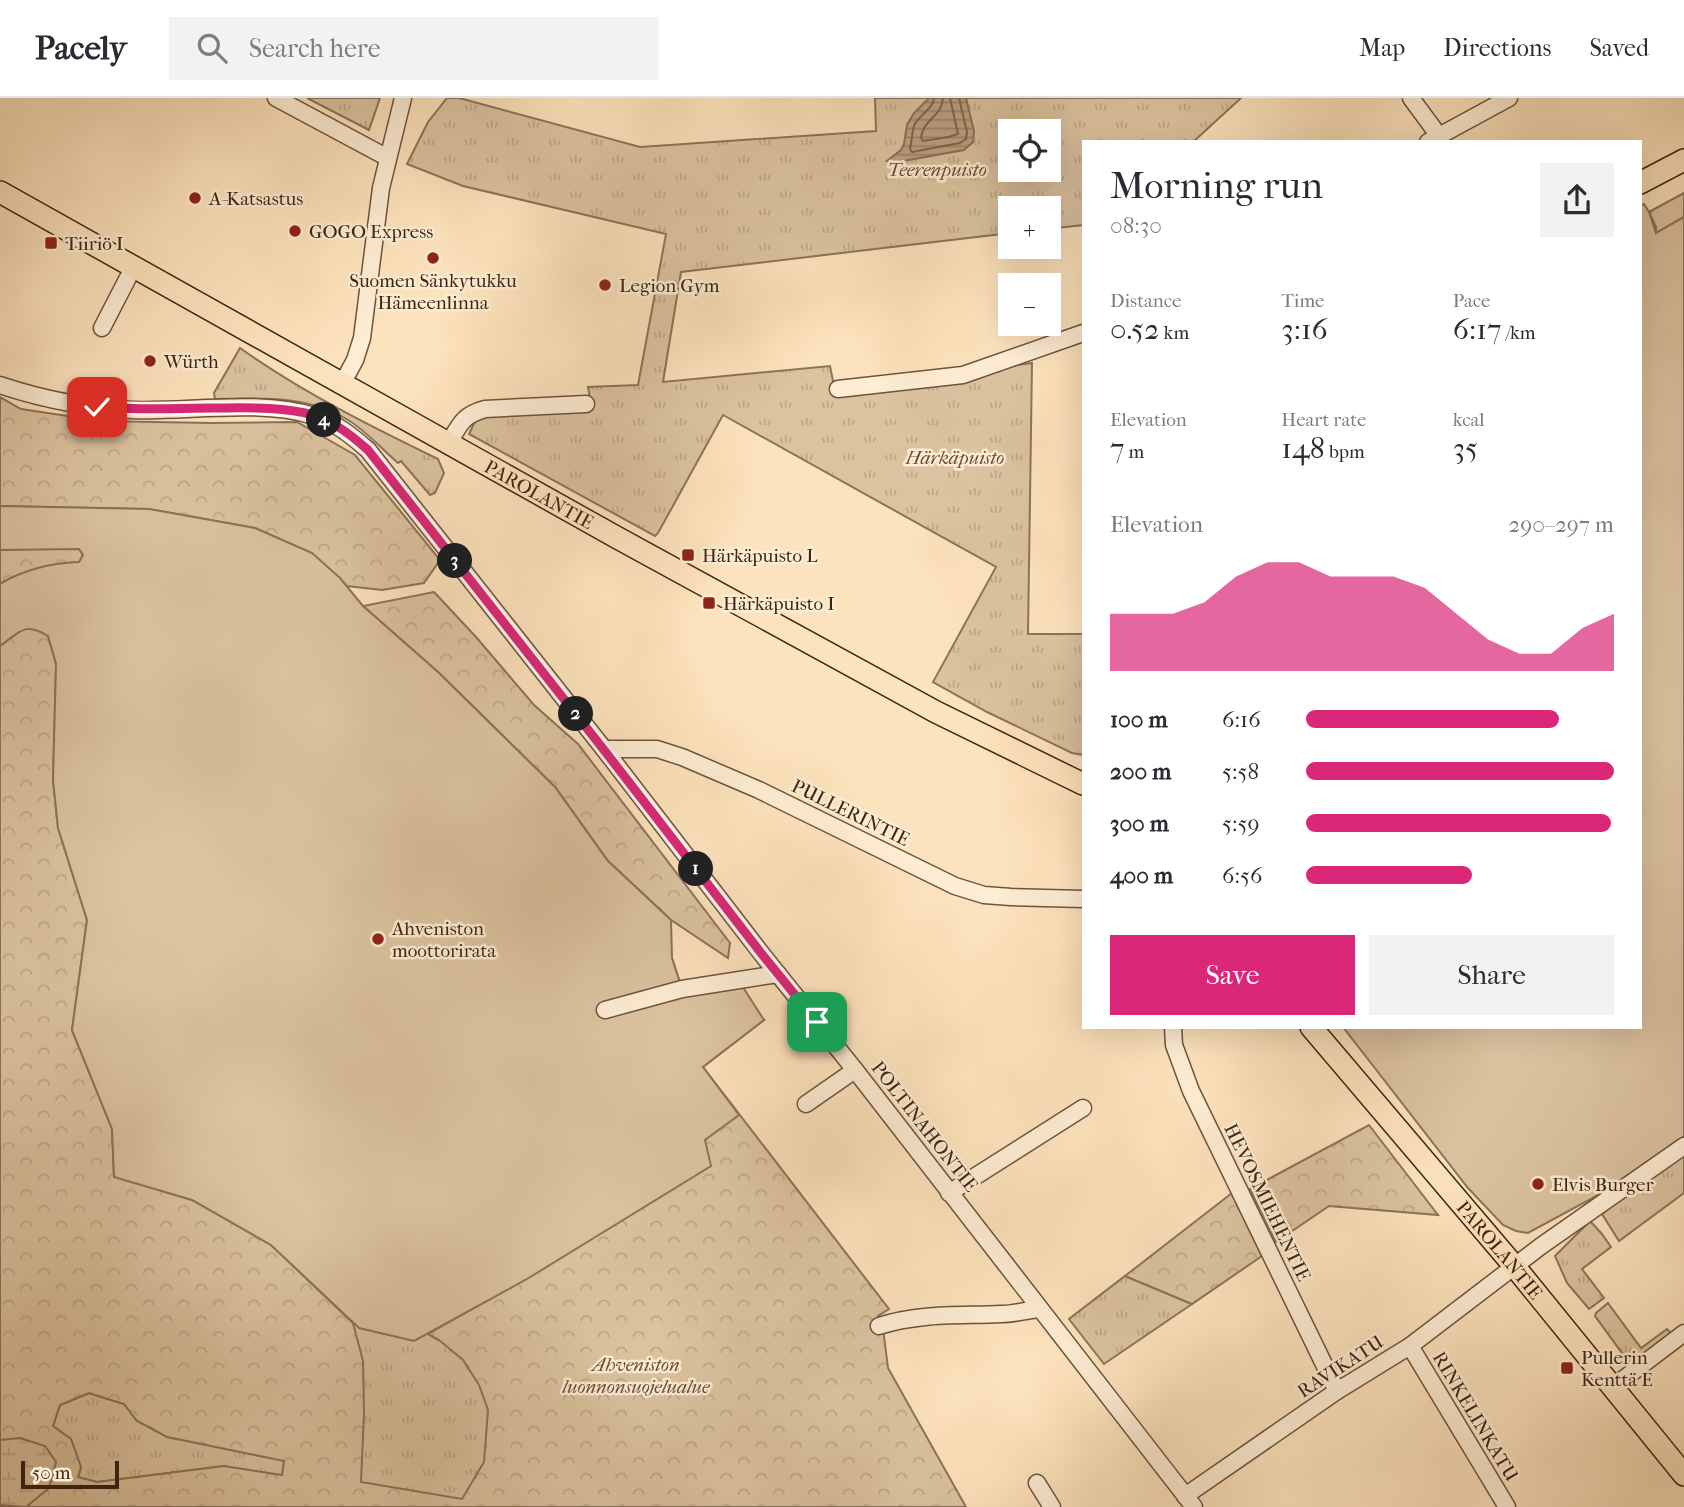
<!DOCTYPE html>
<meta charset="utf-8">
<style>
body{margin:0;font-family:"IM FELL French Canon",serif;background:#f2f2f3;color:#2b2b33;height:100vh;display:flex;flex-direction:column;font-size:26px;white-space:nowrap}
*{box-sizing:border-box;margin:0}
p{font-size:23px;color:#7c7c81}
.icon{flex:none;width:38px;height:38px;fill:none;stroke:currentColor;stroke-width:2;stroke-linecap:round;stroke-linejoin:round}
.map{position:relative;flex:1;overflow:hidden}
.sheet{position:absolute;left:1082px;top:42px;width:560px;height:889px;display:flex;flex-direction:column;background:#fff;border-radius:0px;box-shadow:0 7px 28px #0002}
.sheet>*{flex:none}
.tools{position:absolute;left:998px;top:21px;display:grid;gap:14px}
.tools a{display:grid;place-items:center;width:63px;height:63px;border-radius:0px;background:#fff;box-shadow:0 7px 28px #0002;font-size:35px}
.scale{position:absolute;left:21px;bottom:18px;width:98px;box-sizing:border-box;padding-left:7px;border:4px solid #3d2511;border-top:0;font-size:19px;line-height:24px;white-space:nowrap;color:#3d2511;-webkit-text-stroke:5px #feedd4;paint-order:stroke}
.pin{position:absolute;display:grid;place-items:center;width:60px;height:60px;color:#fff;margin:-30px;border-radius:14px;box-shadow:0 4px 10px #0006}
.km{position:absolute;width:35px;height:35px;margin:-18px;border-radius:50%;background:#222;color:#fff;font-size:19px;line-height:35px;text-align:center}
.round{display:grid;place-items:center;flex:none;width:74px;height:74px;border-radius:0px;background:#f2f2f3}
.headline{display:flex;align-items:center;justify-content:space-between;height:119px;padding:0 28px}
h1{font-size:38px;font-weight:600;line-height:52px}
.stats{display:grid;grid-template-columns:repeat(3,1fr);gap:10px;height:119px;padding:7px 28px}
.stats div{display:grid;align-content:center}
.stats b{font-size:30px;font-weight:600}
.stats small{font-size:19px;font-weight:400}
.stats p{font-size:19px}
.chart{height:196px;padding:14px 28px}
.chart p{display:flex;justify-content:space-between}
.chart svg{width:100%;height:126px;margin-top:7px;fill:#db2777;opacity:.7}
.primary-button{display:flex;gap:14px;margin-top:auto;padding:14px 28px}
.primary-button a{flex:1;height:80px;border-radius:0px;background:#db2777;color:#fff;font-size:28px;font-weight:600;line-height:80px;text-align:center}
.primary-button a+a{background:#f2f2f3;color:#2b2b33}
ul{padding:0 28px;list-style:none;font-size:23px}
li{display:grid;grid-template-columns:112px 84px 1fr;align-items:center;height:52px}
li i{height:18px;border-radius:9px;background:#db2777}
header{display:flex;align-items:center;gap:42px;box-sizing:border-box;height:98px;padding:0 35px;background:#fff;border-bottom:2px solid #e1e1e2}
header strong{font-size:33px}
nav{display:flex;gap:38px;margin-inline-start:auto;font-size:24px}
.search{width:490px;height:63px;background:#f2f2f3;display:flex;align-items:center;gap:18px;box-sizing:border-box;padding:0 24px;border-radius:0px;color:#7c7c81;font-size:26px}
.map>svg:first-child{display:block}
.grass{fill:url(#grass-tufts);stroke:#8c7458;stroke-width:2;fill-rule:evenodd}
.forest{fill:url(#forest-crowns);stroke:#8c7458;stroke-width:2;fill-rule:evenodd}
.wetland{fill:url(#wetland-marsh);stroke:#8c7458;stroke-width:2}
.pitch{fill:#dcc3a0;stroke:#8c7458;stroke-width:2}
.water{fill:url(#water-rules);stroke:#897055;stroke-width:2}
.lines{fill:none;stroke-linecap:round;stroke-linejoin:round}
.shore{stroke:#7c644a;stroke-width:2}
.minor-casing{stroke:#6d543c;stroke-width:19}
.major-casing{stroke:#3d2511;stroke-width:24}
.minor{stroke:#feedd4;stroke-width:16}
.major{stroke:#fde3bd;stroke-width:21}
.route-casing{stroke:#fff;stroke-width:14}
.route{stroke:#db2777;stroke-width:9}
.poi-dot{fill:#8f2418;stroke:#feedd4;stroke-width:2.5}
.labels{text-anchor:middle;stroke-width:5;stroke-linejoin:round;paint-order:stroke}
.park-label{font-size:19px;font-style:italic;fill:#654c35;stroke:#feedd4}
.poi-label{font-size:19px;fill:#3d2511;stroke:#feedd4;text-anchor:start}
.street-label{font-size:19px;fill:#3d2511;stroke:#feedd4}
</style>
<header>
<strong>Pacely</strong>
<div class="search"><svg class="icon" aria-label="search" viewBox="0 0 24 24"><circle cx="10" cy="10" r="6"/><path d="M15 15l6 6"/></svg>Search here</div>
<nav><a>Map</a><a>Directions</a><a>Saved</a></nav>
</header>
<div class="map">
<svg width="1684" height="1409" viewBox="0 0 1684 1409">
<defs>
<pattern id="grass-tufts" width="24" height="20" patternUnits="userSpaceOnUse" patternTransform="scale(1.75)"><rect width="24" height="20" fill="#dcc3a0"/><path d="M3 7l-1-3M5 7V3M7 7l1-3M15 17l-1-3M17 17v-4M19 17l1-3" fill="none" stroke="#bea789"/></pattern>
<pattern id="forest-crowns" width="20" height="18" patternUnits="userSpaceOnUse" patternTransform="scale(1.75)"><rect width="20" height="18" fill="#dcc3a0"/><path d="M2 6a3 3 0 1 1 6 0M12 15a3 3 0 1 1 6 0" fill="none" stroke="#bea789"/></pattern>
<pattern id="wetland-marsh" width="20" height="14" patternUnits="userSpaceOnUse" patternTransform="scale(1.75)"><rect width="20" height="14" fill="#dcc3a0"/><path d="M1 5h8M5 5V1M11 12h8M15 12V8" fill="none" stroke="#bea789"/></pattern>
<pattern id="water-rules" width="6" height="5" patternUnits="userSpaceOnUse" patternTransform="scale(1.75)"><rect width="6" height="5" fill="#bca283"/><path d="M0 2.5h6" fill="none" stroke="#9a846a"/></pattern>
</defs>
<rect width="100%" height="100%" fill="#fde3bd"/>
<filter id="stains"><feTurbulence type="fractalNoise" baseFrequency=".00286" numOctaves="4"/><feColorMatrix values="0 0 0 0 .2 0 0 0 0 .09 0 0 0 0 .02 0 0 0 .5 -.17"/></filter>
<radialGradient id="worn" r=".72"><stop offset=".6" stop-color="#630" stop-opacity="0"/><stop offset="1" stop-color="#630" stop-opacity=".3"/></radialGradient>
<g class="grass">
<polygon points="307,0 380,0 369,32"/>
<path d="M447 0H459L640 49 876 33 875 0H1241L1193 44H1083V127L1048 131V110H1010V135L681 174 663 284 830 268 835 293 1032 265 1028 536H1083V657L1072 655 987 614 933 584 996 469 723 317 658 435 655 438 469 336 476 321 482 319 592 311 588 289 638 287 666 136 463 88 407 66 428 24ZM1010 33H1048V72H1010Z"/>
<polygon points="1684,95 1684,119 1656,135 1656,129 1649,114"/>
<path d="M240 250C302 294 370 328 438 361L444 375 435 395 430 397 401 363 398 365C383 352 365 332 348 322 308 297 260 300 215 301L214 295Z"/>
<polygon points="1684,1056 1684,1095 1619,1143 1602,1116 1638,1087"/>
<polygon points="1590,1123 1602,1136 1611,1149 1582,1171 1604,1200 1589,1211 1567,1185 1555,1158"/>
<polygon points="1125,1178 1192,1206 1104,1266 1069,1221"/>
<polygon points="1608,1205 1641,1250 1667,1231 1671,1235 1670,1241 1636,1268 1630,1266 1595,1218 1596,1215"/>
<polygon points="351,1216 428,1236 439,1242 881,1409 187,1409 224,1368 97,1384 78,1380 81,1369 53,1328 60,1307 89,1295 124,1306 137,1323 227,1351 265,1359"/>
</g>
<g class="forest">
<polygon points="0,299 21,311 101,323 211,325 297,324 355,357 440,462 424,485 382,492 347,488 312,455 255,430 149,411 0,408"/>
<path d="M25 451H79L83 457 80 464C55 465 21 473 0 486V452Z"/>
<polygon points="434,494 476,539 534,607 578,646 730,845 728,860 671,822 608,763 555,689 438,574 363,508"/>
<path d="M23 531H36L48 538 56 566 53 682 58 730 87 822 72 932 112 1031 114 1078 192 1102 271 1147 353 1225 363 1263 364 1315 361 1384 462 1401 484 1364 488 1312 479 1287 463 1262 439 1242 428 1236 499 1196 705 1042 672 860 682 891 764 922 703 969 889 1211 878 1218 883 1230 888 1270 966 1409H0V548ZM89 1295 124 1306 137 1323 167 1339 284 1363 282 1377 224 1368 97 1384 78 1379 81 1369 71 1341 53 1328 60 1307Z"/>
<polygon points="1369,1027 1438,1117 1329,1108 1276,1144 1250,1091"/>
<polygon points="1232,1095 1262,1158 1192,1206 1125,1178"/>
</g>
<polygon class="wetland" points="20,1340 45,1348 56,1364 49,1390 26,1409 0,1407 0,1342"/>
<g class="pitch">
<polygon points="1644,106 1649,114 1656,135 1684,119 1684,1038 1602,1095 1528,1135 1516,1133 1503,1127 1468,1090 1343,929 1640,929 1640,108"/>
<path d="M0 408 149 411 255 430 312 455 340 480 363 508 438 574 555 689 608 763 671 822 672 860 682 891 739 883 764 922 703 969 739 1017 705 1042 711 1068 527 1181 414 1243 359 1230 271 1147 192 1102 114 1079 112 1031 72 932 87 822 58 730 53 682 56 566 48 538C25 524 20 533 0 548V486C25 471 51 465 79 464L83 457 79 451 0 452Z"/>
</g>
<polygon class="water" points="929,0 966,0 974,33 973,44 964,52 892,65 887,63 901,52 904,46 907,27 914,15"/>
<g class="lines">
<g class="shore">
<path d="M934 0C933 12 919 16 914 28 912 34 912 43 910 51L912 54 960 45 966 41 967 34 959 0"/>
<path d="M943 0C942 19 923 21 921 40L923 43 948 39 958 36 950 0"/>
</g>
<defs>
<g id="minor">
<polyline points="276,0 388,60"/>
<polyline points="1411,0 1439,38"/>
<polyline points="1428,44 1509,0"/>
<polyline points="102,230 134,168"/>
<polyline points="342,286 355,262 362,240 381,90 403,0"/>
<path d="M0 287C42 301 87 310 132 312 189 314 259 301 314 318 335 324 352 338 368 352L604 651 761 855 855 972 1194 1409"/>
<polyline points="838,291 963,277 1083,235"/>
<path d="M449 345C460 326 463 317 485 311L586 306"/>
<polyline points="604,651 657,651 682,659 759,692 955,788 984,797 1011,799 1083,801"/>
<polyline points="605,912 682,891 778,876"/>
<polyline points="1173,929 1174,947 1191,993 1337,1293"/>
<polyline points="806,1006 855,972"/>
<polyline points="949,1095 1083,1010"/>
<path d="M879 1228C919 1215 959 1218 1001 1216 1014 1216 1027 1212 1040 1211"/>
<polyline points="1410,1248 1507,1409"/>
<polyline points="1613,1289 1684,1235"/>
<polyline points="1037,1385 1052,1409"/>
<polyline points="1185,1398 1337,1293 1410,1248 1541,1148 1684,1048"/>
</g>
<g id="major">
<polyline points="1640,85 1684,62"/>
<path id="s1" d="M0 94 616 439 936 614 1083 686"/>
<path id="s2" d="M1311 929 1515 1169 1684 1377"/>
</g>
</defs>
<use href="#minor" class="minor-casing"/>
<use href="#major" class="major-casing"/>
<use href="#minor" class="minor"/>
<use href="#major" class="major"/>
</g>
<g class="lines">
<defs>
<path id="route" d="M97 309C135 312 172 311 211 310 244 310 281 308 313 317 335 324 352 338 368 352L604 652 761 855 817 924"/>
</defs>
<use href="#route" class="route-casing"/>
<use href="#route" class="route"/>
</g>
<g class="poi-dot">
<circle cx="195" cy="100" r="7"/>
<circle cx="295" cy="133" r="7"/>
<rect x="44" y="138" width="14" height="14" rx="3.5"/>
<circle cx="433" cy="160" r="7"/>
<circle cx="605" cy="187" r="7"/>
<circle cx="150" cy="263" r="7"/>
<rect x="681" y="450" width="14" height="14" rx="3.5"/>
<rect x="702" y="498" width="14" height="14" rx="3.5"/>
<circle cx="378" cy="841" r="7"/>
<circle cx="1538" cy="1086" r="7"/>
<rect x="1560" y="1263" width="14" height="14" rx="3.5"/>
</g>
<g class="labels">
<g class="park-label">
<text x="937" y="78">Teerenpuisto</text>
<text x="955" y="366">Härkäpuisto</text>
<text x="636" y="1273">Ahveniston<tspan x="636" dy="22">luonnonsuojelualue</tspan></text>
</g>
<g class="poi-label">
<text x="209" y="107">A-Katsastus</text>
<text x="309" y="140">GOGO Express</text>
<text x="65" y="152">Tiiriö I</text>
<text x="433" y="189" text-anchor="middle">Suomen Sänkytukku<tspan x="433" dy="22">Hämeenlinna</tspan></text>
<text x="619" y="194">Legion Gym</text>
<text x="164" y="270">Würth</text>
<text x="702" y="464">Härkäpuisto L</text>
<text x="723" y="512">Härkäpuisto I</text>
<text x="392" y="837">Ahveniston<tspan x="392" dy="22">moottorirata</tspan></text>
<text x="1552" y="1093">Elvis Burger</text>
<text x="1581" y="1266">Pullerin<tspan x="1581" dy="22">Kenttä E</tspan></text>
</g>
<g class="street-label">
<text dy="7" stroke="none"><textPath href="#s1" startOffset="618">PAROLANTIE</textPath></text>
<text transform="translate(851 714) rotate(26)" y="7">PULLERINTIE</text>
<text transform="translate(925 1028) rotate(52)" y="7">POLTINAHONTIE</text>
<text transform="translate(1268 1104) rotate(64)" y="7">HEVOSMIEHENTIE</text>
<text dy="7" stroke="none"><textPath href="#s2" startOffset="292">PAROLANTIE</textPath></text>
<text transform="translate(1340 1268) rotate(-33)" y="7">RAVIKATU</text>
<text transform="translate(1476 1318) rotate(59)" y="7">RINKELINKATU</text>
</g>
</g>
<rect width="100%" height="100%" filter="url(#stains)"/>
<rect width="100%" height="100%" fill="url(#worn)"/>
</svg>
<div class="tools">
<a><svg class="icon" aria-label="locate" viewBox="0 0 24 24"><circle cx="12" cy="12" r="6"/><path d="M12 2v4M12 18v4M2 12h4M18 12h4"/></svg></a>
<a>+</a>
<a>−</a>
</div>
<div class="scale">50 m</div>
<div class="pin" style="left:817px;top:924px;background:#1e9e55"><svg class="icon" aria-label="arrive" viewBox="0 0 24 24"><path d="M6 21V4h12l-3 4 3 4H6"/></svg></div>
<div class="pin" style="left:97px;top:309px;background:#d93025"><svg class="icon" aria-label="check" viewBox="0 0 24 24"><path d="M5 12l5 5 9-10"/></svg></div>
<b class="km" style="left:696px;top:771px">1</b>
<b class="km" style="left:576px;top:616px">2</b>
<b class="km" style="left:455px;top:463px">3</b>
<b class="km" style="left:324px;top:322px">4</b>
<section class="sheet">
<div class="headline"><div><h1>Morning run</h1><p>08:30</p></div><a class="round"><svg class="icon" aria-label="share" viewBox="0 0 24 24"><path d="M12 15V3M7 8l5-5 5 5M5 13v7h14v-7"/></svg></a></div>
<div class="stats">
<div><p>Distance</p><b>0.52<small> km</small></b></div>
<div><p>Time</p><b>3:16</b></div>
<div><p>Pace</p><b>6:17<small> /km</small></b></div>
</div>
<div class="stats">
<div><p>Elevation</p><b>7<small> m</small></b></div>
<div><p>Heart rate</p><b>148<small> bpm</small></b></div>
<div><p>kcal</p><b>35</b></div>
</div>
<div class="chart"><p><span>Elevation</span>290–297 m</p>
<svg viewBox="0 0 160 44" preserveAspectRatio="none"><path d="M0 44V24L10 24L20 24L30 20L40 11L50 6L60 6L70 11L80 11L90 11L100 15L110 24L120 33L130 38L140 38L150 29L160 24V44z"/></svg>
</div>
<ul>
<li><b>100 m</b>6:16<i style="width:82%"></i></li>
<li><b>200 m</b>5:58<i style="width:100%"></i></li>
<li><b>300 m</b>5:59<i style="width:99%"></i></li>
<li><b>400 m</b>6:56<i style="width:54%"></i></li>
</ul>
<div class="primary-button"><a>Save</a><a>Share</a></div>
</section>
</div>
